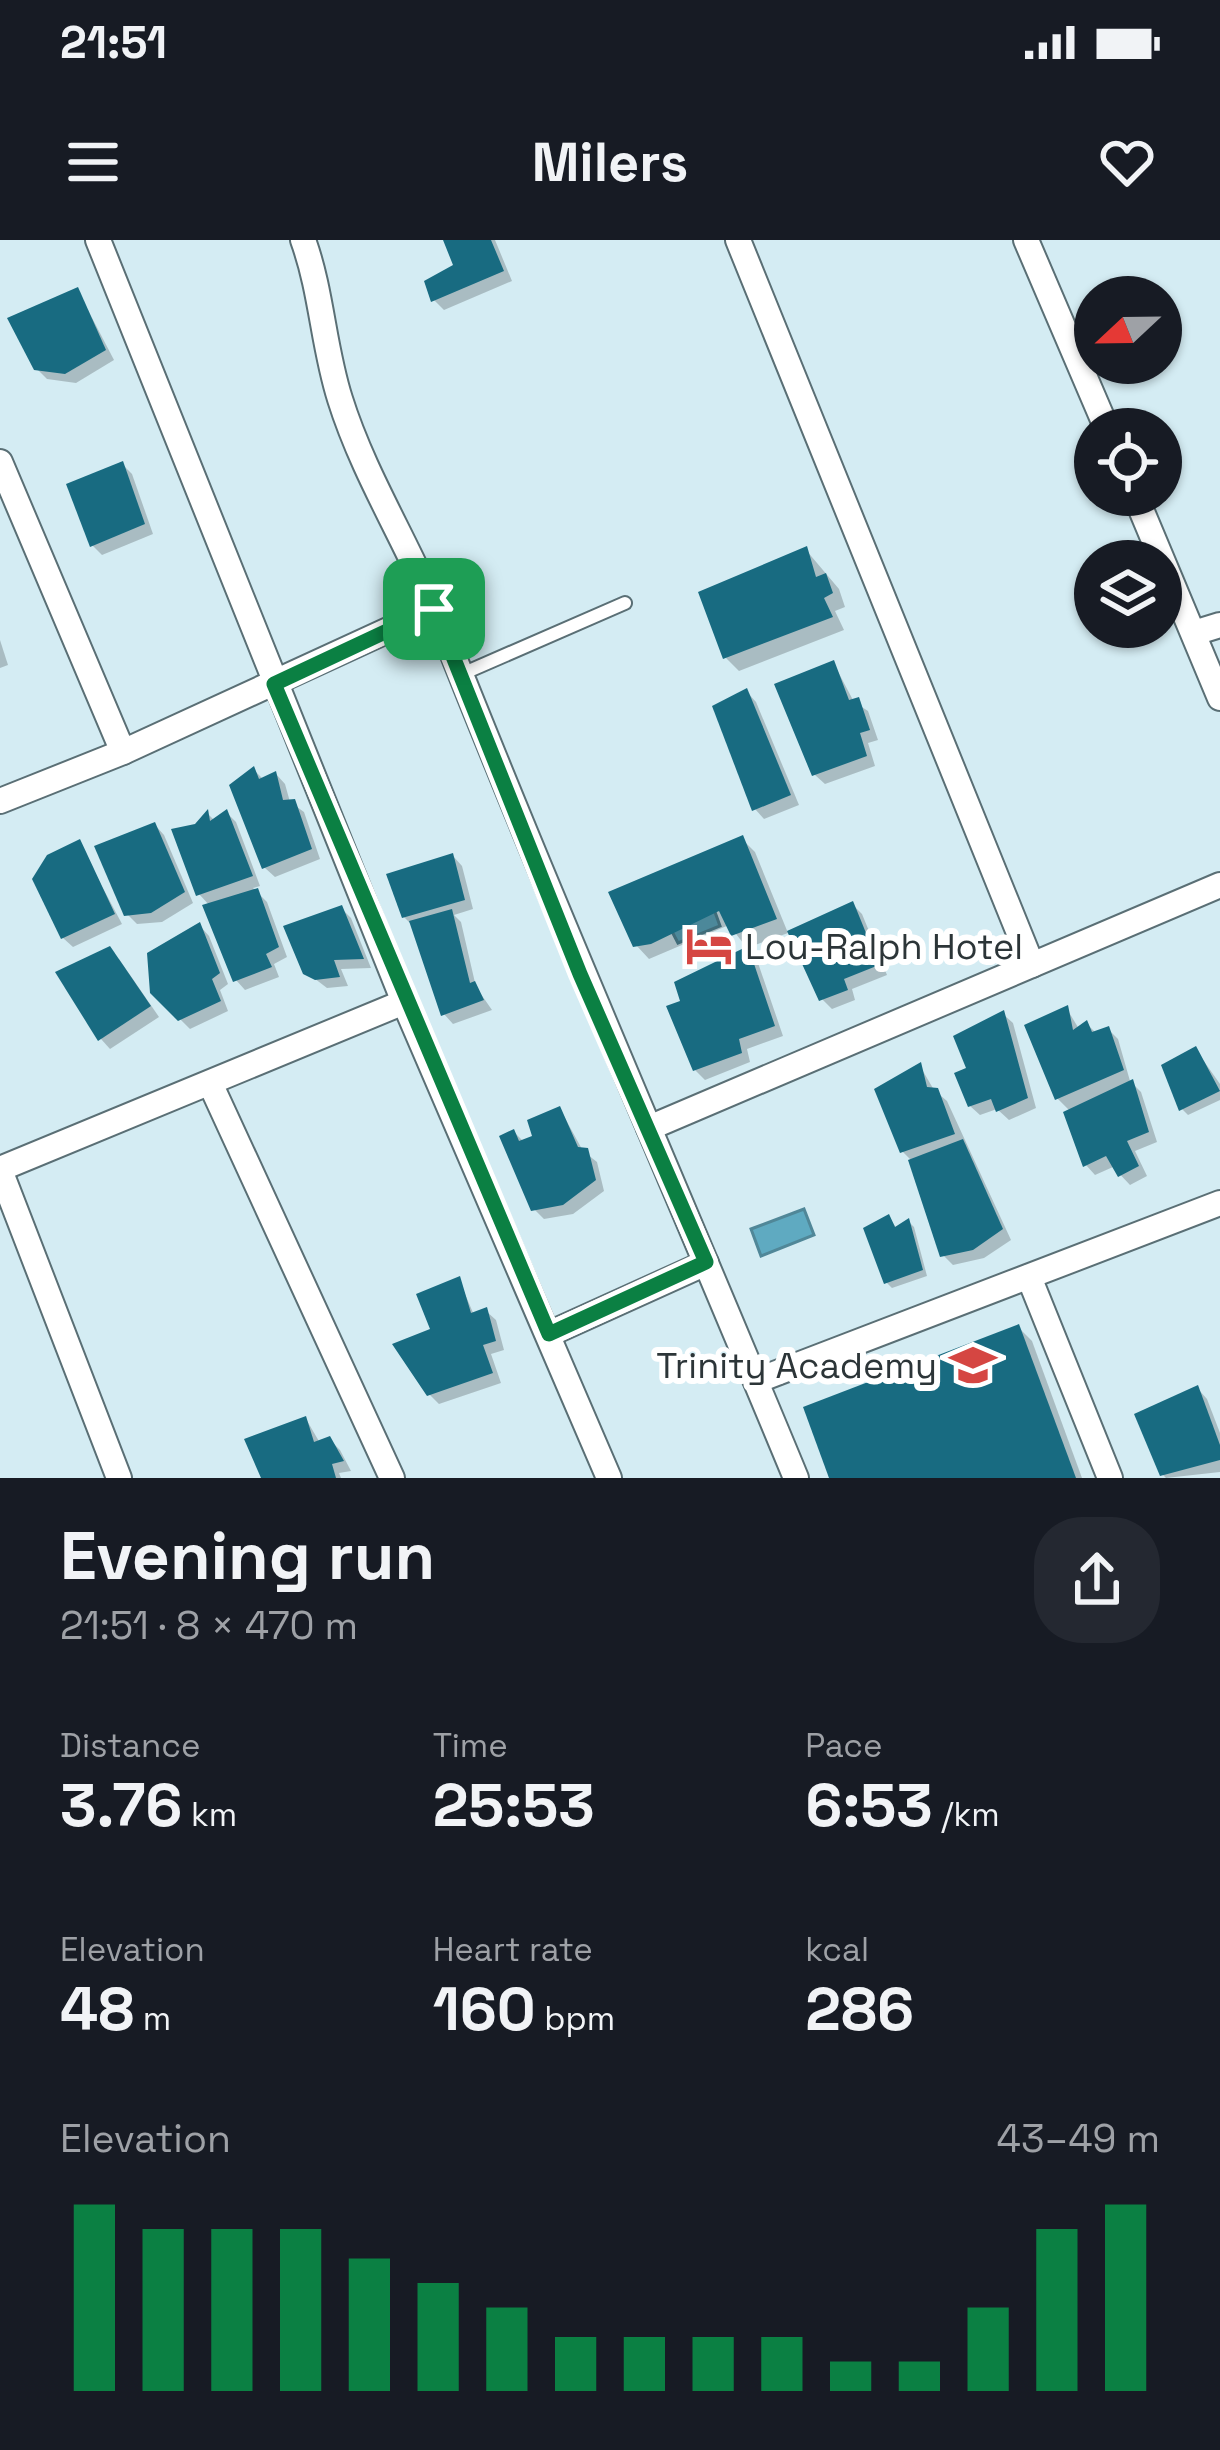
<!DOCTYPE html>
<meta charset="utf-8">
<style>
body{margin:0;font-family:"Space Grotesk",sans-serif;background:#242831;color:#f1f3f6;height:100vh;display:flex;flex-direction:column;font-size:45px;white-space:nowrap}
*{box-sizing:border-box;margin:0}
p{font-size:39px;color:#9ea1a6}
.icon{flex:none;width:66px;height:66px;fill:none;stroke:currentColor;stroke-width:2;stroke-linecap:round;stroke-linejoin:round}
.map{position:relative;height:1238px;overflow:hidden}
.sheet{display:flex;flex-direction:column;background:#171b24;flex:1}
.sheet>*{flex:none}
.needle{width:78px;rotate:248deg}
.tools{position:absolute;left:1074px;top:36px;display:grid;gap:24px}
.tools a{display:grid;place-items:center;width:108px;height:108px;border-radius:50%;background:#171b24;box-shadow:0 3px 9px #0004;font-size:60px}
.pin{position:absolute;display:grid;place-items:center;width:102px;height:102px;color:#fff;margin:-51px;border-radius:24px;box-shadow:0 6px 18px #0006}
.round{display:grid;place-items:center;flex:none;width:126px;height:126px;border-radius:48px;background:#242831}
.headline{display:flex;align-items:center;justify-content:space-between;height:204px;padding:0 60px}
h1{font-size:66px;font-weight:600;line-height:90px}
.stats{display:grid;grid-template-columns:repeat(3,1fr);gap:18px;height:204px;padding:12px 60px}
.stats div{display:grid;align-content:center}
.stats b{font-size:60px;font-weight:600}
.stats small{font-size:33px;font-weight:400}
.stats p{font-size:33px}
.chart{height:336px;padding:24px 60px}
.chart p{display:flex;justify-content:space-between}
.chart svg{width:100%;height:216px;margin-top:12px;stroke:#0b8043;stroke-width:6}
.status{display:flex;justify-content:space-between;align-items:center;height:84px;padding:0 60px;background:#171b24;direction:ltr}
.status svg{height:33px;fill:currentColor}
header{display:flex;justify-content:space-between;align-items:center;height:156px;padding:0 60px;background:#171b24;font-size:54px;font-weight:600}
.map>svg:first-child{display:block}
.water{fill:#5faac1;stroke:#508798;stroke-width:3}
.shadow{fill:#0003}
.building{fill:#186b81}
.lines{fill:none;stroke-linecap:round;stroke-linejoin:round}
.lane-casing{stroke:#5a6f75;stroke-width:16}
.street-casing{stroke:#5a6f75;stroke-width:28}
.lane{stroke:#fff;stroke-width:12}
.street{stroke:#fff;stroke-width:24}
.route-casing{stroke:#fff;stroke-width:24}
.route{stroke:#0b8043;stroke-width:15}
.labels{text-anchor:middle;stroke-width:12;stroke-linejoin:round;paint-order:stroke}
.poi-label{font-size:36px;fill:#2c3538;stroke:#fff;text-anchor:start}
</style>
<div class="status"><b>21:51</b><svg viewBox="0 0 49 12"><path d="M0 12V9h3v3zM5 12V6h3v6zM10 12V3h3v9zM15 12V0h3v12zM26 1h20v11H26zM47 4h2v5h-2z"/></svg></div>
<header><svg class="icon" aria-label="menu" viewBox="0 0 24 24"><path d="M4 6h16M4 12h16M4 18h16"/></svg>Milers<svg class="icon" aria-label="heart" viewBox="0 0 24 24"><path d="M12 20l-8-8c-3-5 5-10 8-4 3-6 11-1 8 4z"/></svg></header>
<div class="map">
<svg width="1220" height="1238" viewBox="0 0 1220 1238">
<rect width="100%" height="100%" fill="#d4ecf3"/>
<g class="water">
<polygon points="711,661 720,686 678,703 667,682"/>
<polygon points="804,969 814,995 761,1016 751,989"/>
</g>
<g class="shadow">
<polygon points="446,0 495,0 512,41 444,70 434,60 456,27"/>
<polygon points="78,51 114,120 76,143 47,139 37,129"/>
<polygon points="123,225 132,234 153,294 102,315 92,305"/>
<polygon points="806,310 839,349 845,367 835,371 844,390 739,431 726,418"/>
<polygon points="0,400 8,425 0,428"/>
<polygon points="834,424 854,462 868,471 878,500 868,503 875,526 825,544 815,535"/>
<polygon points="747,452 756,462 799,565 764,579 755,569"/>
<polygon points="254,530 264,540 276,534 285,544 290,562 304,572 320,619 275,637 265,628"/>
<polygon points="227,573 236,582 260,646 253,648 267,662 287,717 274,724 279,737 245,750 236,740 210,666 199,654 196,587 208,574 215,581"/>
<polygon points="155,585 164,595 193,663 162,682 137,684 127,674"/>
<polygon points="742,599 755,612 788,693 747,708 729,685 649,719 636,705"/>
<polygon points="79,603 122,684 73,707 63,698"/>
<polygon points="453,616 462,626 473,669 454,675 461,682 476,747 492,770 453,784 444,774 414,687 404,677"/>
<polygon points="853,665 862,674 887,735 852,749 855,760 832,769 822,759"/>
<polygon points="341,668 351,678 371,728 341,729 348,746 327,748 306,732"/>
<polygon points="200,686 209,696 228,744 220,750 228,771 190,789 153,752"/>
<polygon points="747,710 757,720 783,796 747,809 750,822 705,840 695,830 684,762"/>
<polygon points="119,719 159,777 110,809 101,799"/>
<polygon points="1067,769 1079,789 1087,784 1096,793 1108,789 1118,799 1130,841 1141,852 1157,902 1135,911 1147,936 1130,945 1113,927 1095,935 1086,925 1071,872 1057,858"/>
<polygon points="1003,774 1013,783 1036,868 1009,880 997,869 980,875 970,866 970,830"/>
<polygon points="1196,810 1220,844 1220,860 1188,875 1182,869"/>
<polygon points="920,826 934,850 947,861 1011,1000 984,1018 953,1025 943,1015 912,921 902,911"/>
<polygon points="560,869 583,911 597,922 604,951 573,974 544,979 534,969 514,892 524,902 536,898"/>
<polygon points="889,977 897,989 909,982 914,987 927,1036 892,1048 886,1042"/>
<polygon points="459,1040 474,1075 486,1071 496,1080 504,1110 491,1114 501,1143 439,1164 429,1154"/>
<polygon points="1019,1088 1032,1101 1082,1238 832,1238"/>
<polygon points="1198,1149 1207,1159 1220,1193 1220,1232 1166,1238 1162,1234"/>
<polygon points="306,1179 320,1203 330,1200 340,1210 351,1231 339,1233 341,1238 264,1238"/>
</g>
<g class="building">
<polygon points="443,0 491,0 504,31 431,62 424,41 453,25"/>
<polygon points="78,47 106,110 65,134 34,130 7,78"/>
<polygon points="123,221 145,284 90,307 66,244"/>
<polygon points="807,306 816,337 826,333 833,353 824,358 833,377 723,419 698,352"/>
<polygon points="834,420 849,460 859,457 870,490 860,493 867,516 812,536 774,444"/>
<polygon points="747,448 791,555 752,571 712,466"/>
<polygon points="254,526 259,539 276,531 283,560 295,559 312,609 262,629 229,545"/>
<polygon points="208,569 210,581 227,569 253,636 196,656 171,589 195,584"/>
<polygon points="155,582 185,652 151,673 124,676 94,606"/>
<polygon points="743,595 777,679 731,696 719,671 651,704 633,707 608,652"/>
<polygon points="80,599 115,674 61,699 32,639 47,615"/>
<polygon points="453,613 465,660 402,678 386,634"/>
<polygon points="258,648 279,707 266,714 272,727 233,742 202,665"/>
<polygon points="853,661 879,725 844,739 848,750 819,761 787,691"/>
<polygon points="342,665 364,719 334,720 340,737 315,740 303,734 283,686"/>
<polygon points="452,669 470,743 475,741 484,760 441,776 409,681"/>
<polygon points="200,682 220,733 212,739 221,761 178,781 150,753 147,713"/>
<polygon points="110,706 151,766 98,801 55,732"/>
<polygon points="748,706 775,786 739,799 742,813 693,831 666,766 680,761 674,742"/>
<polygon points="1068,765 1073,790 1087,780 1092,792 1109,786 1124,830 1055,860 1024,785"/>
<polygon points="1004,770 1028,858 996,872 991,859 968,867 954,833 966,828 953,796"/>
<polygon points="1196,806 1220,851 1179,871 1161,825"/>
<polygon points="921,822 927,847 938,848 955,894 900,913 874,849"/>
<polygon points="1133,839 1149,892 1127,901 1139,926 1118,937 1106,916 1083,927 1063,872"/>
<polygon points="560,866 578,907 588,908 596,940 563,965 531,971 499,896 514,889 519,901 532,896 527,880"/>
<polygon points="963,899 1003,989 973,1010 940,1017 908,920"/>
<polygon points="889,974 895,987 909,978 923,1030 884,1044 863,988"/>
<polygon points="460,1036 471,1073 487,1067 496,1101 483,1105 493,1133 427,1156 392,1104 430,1089 416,1054"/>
<polygon points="1019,1084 1076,1238 829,1238 803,1167"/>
<polygon points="1198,1145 1220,1205 1220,1220 1160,1236 1134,1174"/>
<polygon points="306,1176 314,1202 330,1196 344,1221 332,1224 336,1238 261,1238 244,1199"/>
</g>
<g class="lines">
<defs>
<polyline id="lane" points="462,434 625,363"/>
<g id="street">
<polyline points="98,0 404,762 609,1238"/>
<path d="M303 0C322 52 323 106 340 159 364 236 410 307 440 382 554 670 678 953 796 1238"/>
<polyline points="738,0 1032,725"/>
<polyline points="1026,0 1107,189"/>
<polyline points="0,222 123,512"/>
<polyline points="1135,255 1220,458"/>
<polyline points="1194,393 1220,385"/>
<polyline points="0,561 123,512 434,369"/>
<polyline points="210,843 392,1238"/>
<polyline points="649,888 1220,645"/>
<polyline points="0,929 404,762"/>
<polyline points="0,930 119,1238"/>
<polyline points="1029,1037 1110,1238"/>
<polyline points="549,1094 706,1023"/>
<polyline points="756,1141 1220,963"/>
</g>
</defs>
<use href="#lane" class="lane-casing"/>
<use href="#street" class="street-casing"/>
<use href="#lane" class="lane"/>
<use href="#street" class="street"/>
</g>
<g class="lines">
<defs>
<polygon id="route" points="434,369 580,734 706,1022 549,1094 274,444"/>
</defs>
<use href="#route" class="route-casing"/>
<use href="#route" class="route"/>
</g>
<defs>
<symbol id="hotel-bare" viewBox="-9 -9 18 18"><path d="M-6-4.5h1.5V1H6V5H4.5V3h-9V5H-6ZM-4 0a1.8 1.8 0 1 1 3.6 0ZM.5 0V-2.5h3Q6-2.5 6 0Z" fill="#d54642" stroke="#fff" stroke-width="2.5" paint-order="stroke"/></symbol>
<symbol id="school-bare" viewBox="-9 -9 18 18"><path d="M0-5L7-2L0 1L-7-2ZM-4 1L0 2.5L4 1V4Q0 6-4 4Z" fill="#d54642" stroke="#fff" stroke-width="2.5" paint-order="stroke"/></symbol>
</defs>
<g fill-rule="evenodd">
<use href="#hotel-bare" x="676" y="673" width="66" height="66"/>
<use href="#school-bare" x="940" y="1092" width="66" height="66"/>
</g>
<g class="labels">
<g class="poi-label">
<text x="745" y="719">Lou-Ralph Hotel</text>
<text x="937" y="1138" text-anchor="end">Trinity Academy</text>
</g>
</g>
</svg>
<div class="tools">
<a><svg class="needle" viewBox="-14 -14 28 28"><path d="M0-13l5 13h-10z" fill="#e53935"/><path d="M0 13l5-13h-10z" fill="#9ea1a6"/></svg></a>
<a><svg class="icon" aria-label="locate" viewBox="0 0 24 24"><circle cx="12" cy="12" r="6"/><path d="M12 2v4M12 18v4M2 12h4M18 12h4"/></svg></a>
<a><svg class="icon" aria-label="layers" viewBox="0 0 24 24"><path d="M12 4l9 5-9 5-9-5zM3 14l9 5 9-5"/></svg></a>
</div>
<div class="pin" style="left:434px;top:369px;background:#1e9e55"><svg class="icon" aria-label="arrive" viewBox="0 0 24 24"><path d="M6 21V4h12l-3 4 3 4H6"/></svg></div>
</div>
<section class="sheet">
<div class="headline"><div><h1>Evening run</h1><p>21:51 · 8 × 470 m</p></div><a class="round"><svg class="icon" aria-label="share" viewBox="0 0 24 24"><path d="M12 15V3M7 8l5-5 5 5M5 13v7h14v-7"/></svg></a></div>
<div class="stats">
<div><p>Distance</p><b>3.76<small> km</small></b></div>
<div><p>Time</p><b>25:53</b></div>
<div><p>Pace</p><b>6:53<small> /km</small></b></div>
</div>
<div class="stats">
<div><p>Elevation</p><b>48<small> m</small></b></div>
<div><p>Heart rate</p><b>160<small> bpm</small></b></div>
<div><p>kcal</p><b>286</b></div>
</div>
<div class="chart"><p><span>Elevation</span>43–49 m</p>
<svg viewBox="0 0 160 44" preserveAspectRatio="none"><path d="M5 44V6M15 44V11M25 44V11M35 44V11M45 44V17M55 44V22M65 44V27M75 44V33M85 44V33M95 44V33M105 44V33M115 44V38M125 44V38M135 44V27M145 44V11M155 44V6"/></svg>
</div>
</section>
